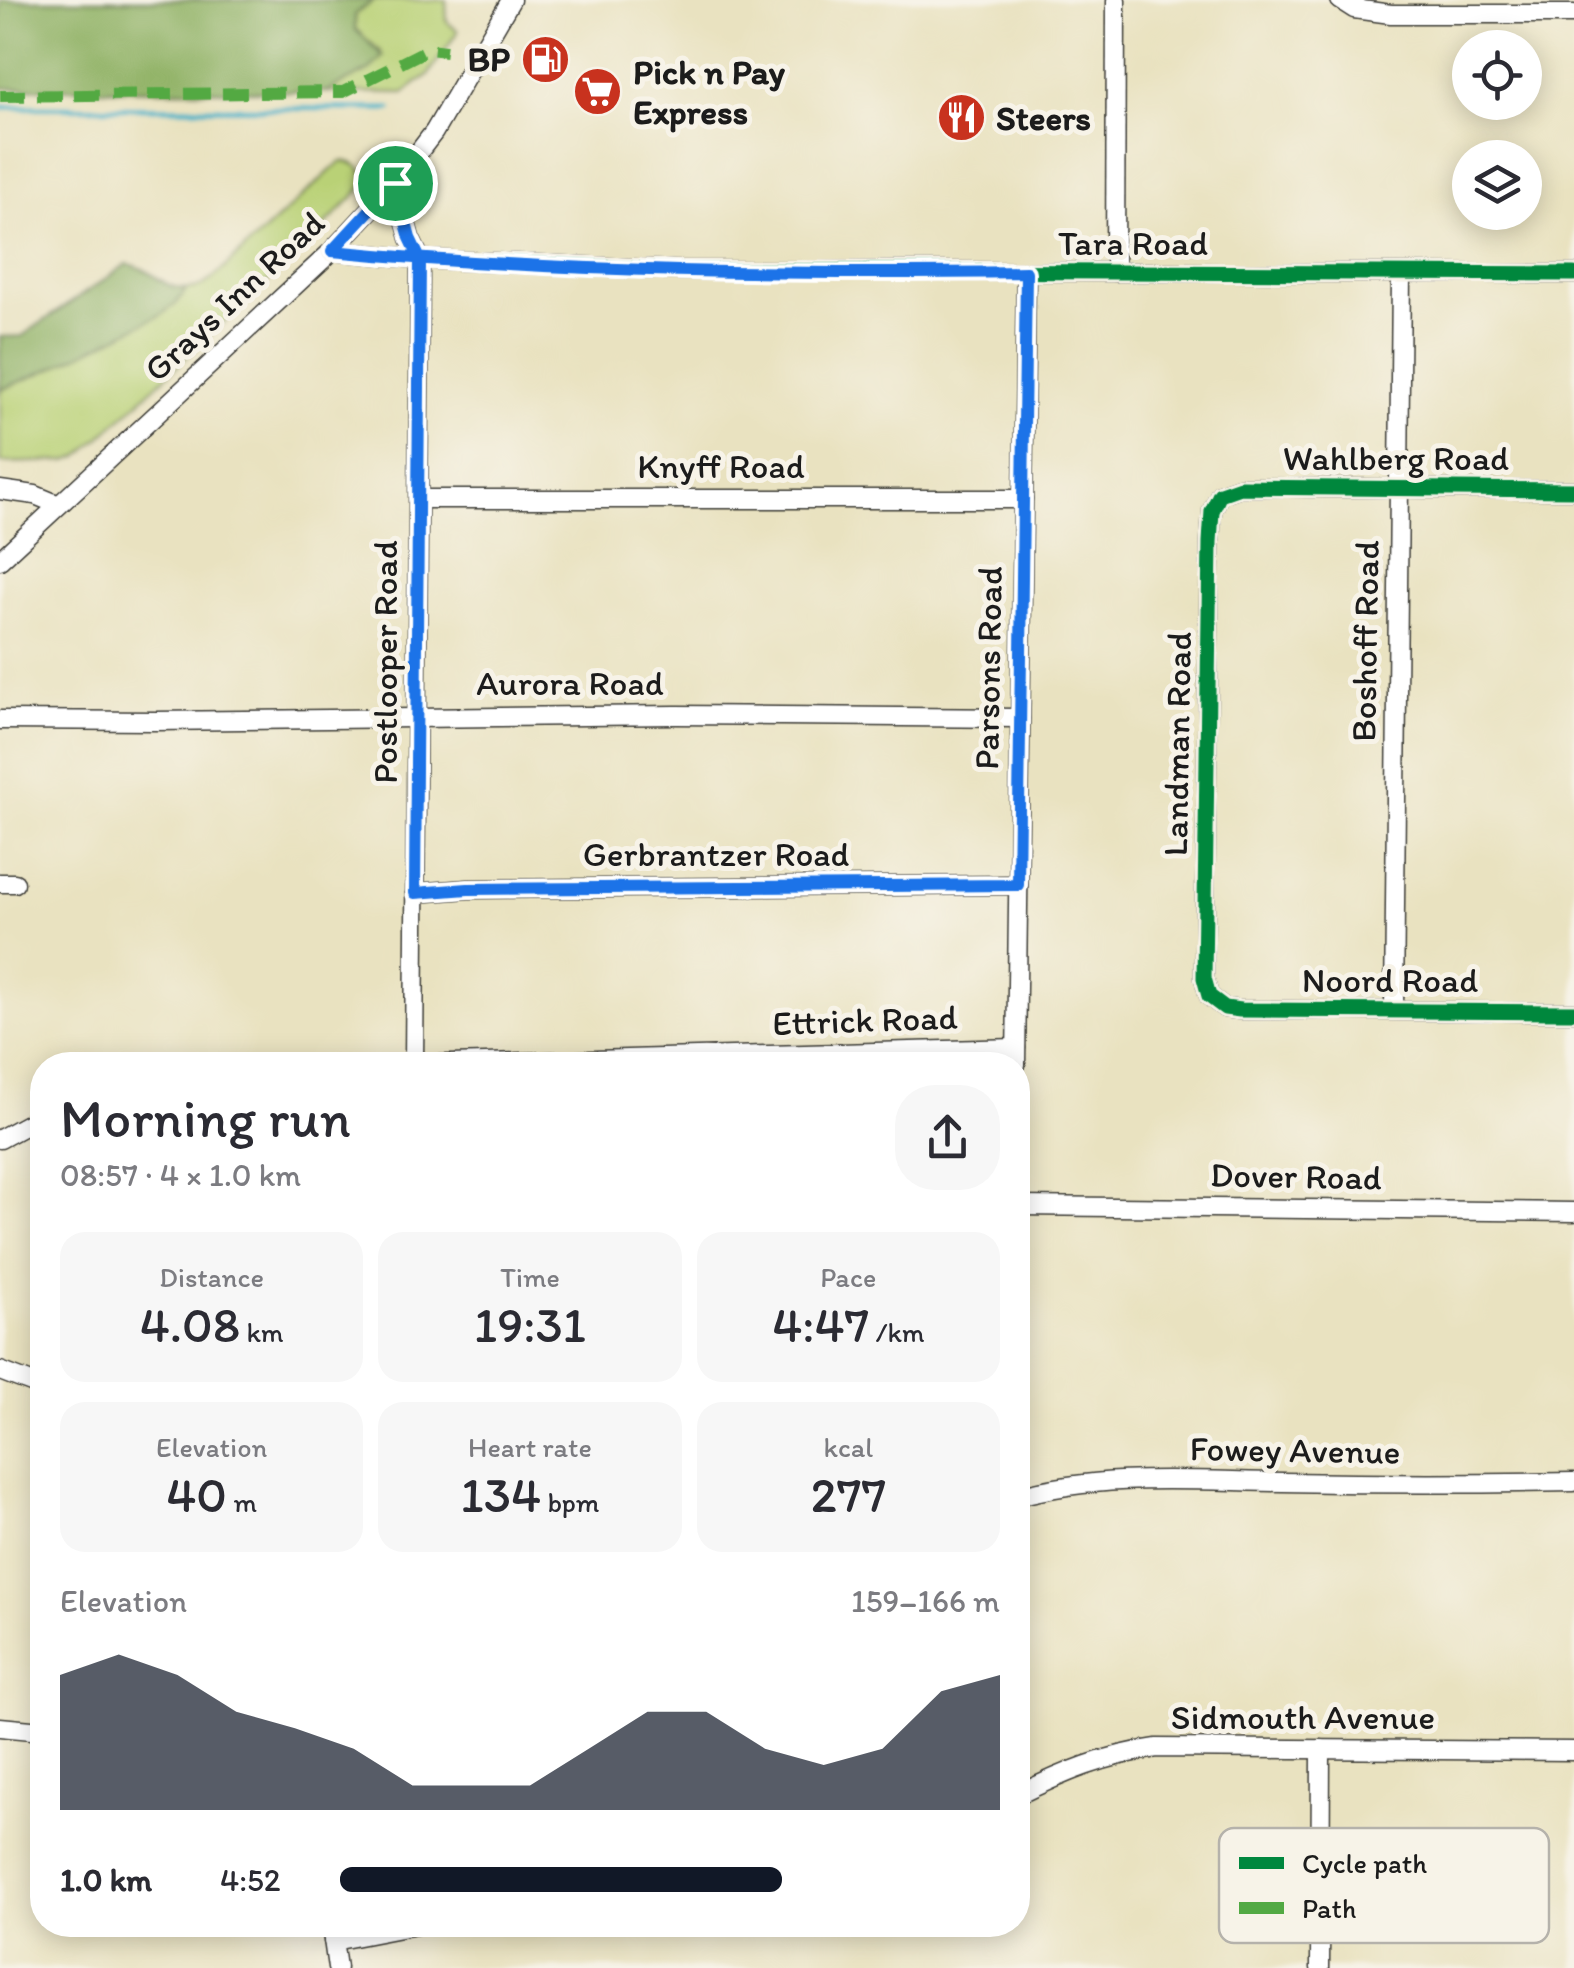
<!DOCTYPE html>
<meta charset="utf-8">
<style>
body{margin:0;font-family:Itim,sans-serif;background:#f7f7f7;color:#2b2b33;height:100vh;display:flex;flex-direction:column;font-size:38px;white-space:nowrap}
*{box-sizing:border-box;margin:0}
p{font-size:32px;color:#7c7c81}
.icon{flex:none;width:55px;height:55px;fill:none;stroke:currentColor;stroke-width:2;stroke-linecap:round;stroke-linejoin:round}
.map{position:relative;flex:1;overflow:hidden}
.sheet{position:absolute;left:30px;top:1052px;width:1000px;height:885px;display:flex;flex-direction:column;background:#fff;border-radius:40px;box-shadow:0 5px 25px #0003}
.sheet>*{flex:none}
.fabs{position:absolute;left:1452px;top:30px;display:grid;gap:20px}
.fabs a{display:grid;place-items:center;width:90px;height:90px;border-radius:50%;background:#fff;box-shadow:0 5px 25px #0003;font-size:50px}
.pin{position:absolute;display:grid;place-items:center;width:85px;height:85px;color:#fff;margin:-42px;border:5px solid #fff;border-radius:50%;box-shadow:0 2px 10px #0007}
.round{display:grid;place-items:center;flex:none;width:105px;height:105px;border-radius:40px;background:#f7f7f7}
.overview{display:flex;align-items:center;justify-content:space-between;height:170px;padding:0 30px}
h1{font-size:55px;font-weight:600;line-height:75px}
.stats{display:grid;grid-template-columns:repeat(3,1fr);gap:15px;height:170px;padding:10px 30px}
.stats div{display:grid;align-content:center;border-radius:25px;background:#f7f7f7;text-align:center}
.stats b{font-size:50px;font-weight:600}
.stats small{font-size:28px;font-weight:400}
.stats p{font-size:28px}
.chart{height:280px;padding:20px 30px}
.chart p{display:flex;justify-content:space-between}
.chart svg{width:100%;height:180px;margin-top:10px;fill:#111827;opacity:.7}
ul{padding:0 30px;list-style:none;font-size:32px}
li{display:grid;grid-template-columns:160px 120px 1fr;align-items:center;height:75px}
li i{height:25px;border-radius:12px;background:#111827}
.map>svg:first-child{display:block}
.green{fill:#b9d176;stroke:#6a7649;stroke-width:2.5}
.forest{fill:#92b367;stroke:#576842;stroke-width:2.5}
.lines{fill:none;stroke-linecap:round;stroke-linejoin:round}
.stream{stroke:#49b2c8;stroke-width:5}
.minor-casing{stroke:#3b3a35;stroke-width:21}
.minor{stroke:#fff;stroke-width:18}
.quiet{stroke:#52a943;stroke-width:12;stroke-dasharray:25 12;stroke-linecap:butt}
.cycleway-casing{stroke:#f7f3e8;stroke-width:21}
.cycleway{stroke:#00873e;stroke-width:15}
.route-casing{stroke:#fff;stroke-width:20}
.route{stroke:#1a73e8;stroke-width:12}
.labels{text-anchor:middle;stroke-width:10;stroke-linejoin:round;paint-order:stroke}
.poi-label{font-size:35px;font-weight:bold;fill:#1c1c1c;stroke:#f7f3e8;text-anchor:start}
.street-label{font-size:35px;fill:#1c1c1c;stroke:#f7f3e8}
.key{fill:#f7f3e8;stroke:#b5b2ab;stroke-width:2.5}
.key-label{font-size:28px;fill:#1c1c1c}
</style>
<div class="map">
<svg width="1574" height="1968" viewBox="0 0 1574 1968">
<rect width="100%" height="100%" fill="#f7f3e8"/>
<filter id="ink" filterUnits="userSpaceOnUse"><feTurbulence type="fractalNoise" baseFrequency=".01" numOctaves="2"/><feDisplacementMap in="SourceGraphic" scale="20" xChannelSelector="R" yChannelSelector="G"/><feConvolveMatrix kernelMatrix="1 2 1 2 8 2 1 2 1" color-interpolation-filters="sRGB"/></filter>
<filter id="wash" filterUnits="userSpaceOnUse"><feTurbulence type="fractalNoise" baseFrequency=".0048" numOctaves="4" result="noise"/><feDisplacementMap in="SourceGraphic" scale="40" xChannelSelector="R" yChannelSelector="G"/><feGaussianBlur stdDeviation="2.25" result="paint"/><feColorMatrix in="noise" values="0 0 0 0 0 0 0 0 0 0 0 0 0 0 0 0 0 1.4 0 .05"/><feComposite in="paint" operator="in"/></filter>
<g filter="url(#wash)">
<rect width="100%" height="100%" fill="#e9e2c0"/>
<g class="green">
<polygon points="375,0 446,0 447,22 458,31 428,75 404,93 325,92 370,70 381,52 355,29 355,14"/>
<path d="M341 161C356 162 362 168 369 181L290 261 79 457 67 461 0 463V390L57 366 162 314 177 303 186 289 200 287 212 279Z"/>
</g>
<g class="forest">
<polygon points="0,0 375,0 355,14 355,29 383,56 370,70 325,92 0,88"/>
<path d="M127 264C150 267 162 288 186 289L177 303 162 314 57 366 0 390V337L22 336Z"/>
</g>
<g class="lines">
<polyline class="stream" points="0,107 391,109"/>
</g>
</g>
<g filter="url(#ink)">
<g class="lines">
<defs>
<g id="minor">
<polyline points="1340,0 1354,9 1391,14 1574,14"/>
<polyline points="395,183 410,238 420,259 414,1065"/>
<polyline points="332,251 420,259 674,270 1574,274"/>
<polyline points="1115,272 1116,0"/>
<polyline points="0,490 35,495 59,505"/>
<polyline points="1574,490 1240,487 1220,494 1212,511 1210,542 1204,978 1209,996 1225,1008 1240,1010 1574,1012"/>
<polyline points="419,499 1023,499"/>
<polyline points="0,560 332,251 395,183 434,132 511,0"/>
<polyline points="0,720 155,721 676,715 1020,718"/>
<polyline points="0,883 15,883"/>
<polyline points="415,893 468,889 1018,885"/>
<polyline points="1394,1010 1401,274"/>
<polyline points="415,1065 1016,1048"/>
<polyline points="1016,1065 1026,273"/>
<polyline points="0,1139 42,1116"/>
<polyline points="1018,1206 1574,1212"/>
<polyline points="0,1371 42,1387"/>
<path d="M1018 1496C1105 1473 1194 1481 1283 1482 1380 1484 1477 1484 1574 1482"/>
<polyline points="0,1727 42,1731"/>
<path d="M1018 1795C1064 1772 1106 1755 1157 1748L1574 1751"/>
<polyline points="331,1925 337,1968"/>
<polyline points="333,1941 416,1925"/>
<polyline points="1320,1968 1321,1749"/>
</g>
</defs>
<use href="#minor" class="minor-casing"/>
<use href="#minor" class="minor"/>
<polyline class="quiet" points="0,96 343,92 429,49 446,51"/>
<defs>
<g id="cycleway">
<polyline points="332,251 420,259 674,270 1574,274"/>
<polyline points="1574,490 1240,487 1220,494 1212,511 1210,542 1204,978 1209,996 1225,1008 1240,1010 1574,1012"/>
</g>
</defs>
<use href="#cycleway" class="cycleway-casing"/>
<use href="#cycleway" class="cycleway"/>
</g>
</g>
<g class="lines" filter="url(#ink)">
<defs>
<path id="route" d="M395 183 410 238 420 259 415 893 468 889 1018 885 1026 272C795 275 562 273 332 251L395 183"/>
</defs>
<use href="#route" class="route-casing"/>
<use href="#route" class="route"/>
</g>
<defs>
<symbol id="fuel-disc" viewBox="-11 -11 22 22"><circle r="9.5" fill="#c8321e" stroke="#f7f3e8"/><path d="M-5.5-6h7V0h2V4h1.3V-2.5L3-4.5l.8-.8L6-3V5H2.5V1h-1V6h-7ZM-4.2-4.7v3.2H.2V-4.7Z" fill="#fff"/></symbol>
<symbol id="supermarket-disc" viewBox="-11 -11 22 22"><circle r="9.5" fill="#c8321e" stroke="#f7f3e8"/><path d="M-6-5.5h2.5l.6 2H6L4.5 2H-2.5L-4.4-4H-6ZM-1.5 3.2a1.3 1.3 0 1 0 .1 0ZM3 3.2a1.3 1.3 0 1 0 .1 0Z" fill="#fff"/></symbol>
<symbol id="restaurant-disc" viewBox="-11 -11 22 22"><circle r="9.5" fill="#c8321e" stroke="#f7f3e8"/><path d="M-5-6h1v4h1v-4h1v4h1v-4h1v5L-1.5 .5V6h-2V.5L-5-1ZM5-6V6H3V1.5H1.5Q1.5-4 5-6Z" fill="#fff"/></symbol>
</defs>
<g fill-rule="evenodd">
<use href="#fuel-disc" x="518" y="32" width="55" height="55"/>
<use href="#supermarket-disc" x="570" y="64" width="55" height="55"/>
<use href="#restaurant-disc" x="934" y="90" width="55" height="55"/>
</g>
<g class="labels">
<g class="poi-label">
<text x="510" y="71" text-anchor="end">BP</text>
<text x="633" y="84">Pick n Pay<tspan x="633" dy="40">Express</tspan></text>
<text x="996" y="130">Steers</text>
</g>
<g class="street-label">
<text x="1133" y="255">Tara Road</text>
<text transform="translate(234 296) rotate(-43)" y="12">Grays Inn Road</text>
<text x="1396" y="470">Wahlberg Road</text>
<text x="721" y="478">Knyff Road</text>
<text transform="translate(1365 641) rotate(-89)" y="12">Boshoff Road</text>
<text transform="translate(385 662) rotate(-90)" y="12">Postlooper Road</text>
<text transform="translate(988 668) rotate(-89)" y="12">Parsons Road</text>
<text x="570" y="695">Aurora Road</text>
<text transform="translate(1177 744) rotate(-89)" y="12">Landman Road</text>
<text x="716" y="866">Gerbrantzer Road</text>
<text x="1390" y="992">Noord Road</text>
<text transform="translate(865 1020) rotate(-2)" y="12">Ettrick Road</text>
<text transform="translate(1296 1176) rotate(1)" y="12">Dover Road</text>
<text transform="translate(1295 1450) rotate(1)" y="12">Fowey Avenue</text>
<text x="1303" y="1729">Sidmouth Avenue</text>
</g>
</g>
<rect x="1219" y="1828" width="330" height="115" rx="15" class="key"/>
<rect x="1239" y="1857" width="45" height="12" fill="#00873e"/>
<rect x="1239" y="1902" width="45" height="12" fill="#52a943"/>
<g class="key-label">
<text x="1302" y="1873">Cycle path</text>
<text x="1302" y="1918">Path</text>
</g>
</svg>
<div class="fabs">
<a><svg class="icon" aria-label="locate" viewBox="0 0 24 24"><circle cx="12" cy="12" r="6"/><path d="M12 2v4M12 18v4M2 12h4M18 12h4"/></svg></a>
<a><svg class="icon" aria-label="layers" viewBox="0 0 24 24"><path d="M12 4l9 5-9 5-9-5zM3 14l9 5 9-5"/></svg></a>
</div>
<div class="pin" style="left:395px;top:183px;background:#1e9e55"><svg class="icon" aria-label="arrive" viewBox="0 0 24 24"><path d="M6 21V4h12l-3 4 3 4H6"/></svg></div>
<section class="sheet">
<div class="overview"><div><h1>Morning run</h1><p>08:57 · 4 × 1.0 km</p></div><a class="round"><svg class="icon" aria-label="share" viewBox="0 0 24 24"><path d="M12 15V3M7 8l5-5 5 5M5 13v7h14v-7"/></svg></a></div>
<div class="stats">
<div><p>Distance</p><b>4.08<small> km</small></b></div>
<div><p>Time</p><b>19:31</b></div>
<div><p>Pace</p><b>4:47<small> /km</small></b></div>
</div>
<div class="stats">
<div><p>Elevation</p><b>40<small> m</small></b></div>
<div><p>Heart rate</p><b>134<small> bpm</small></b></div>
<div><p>kcal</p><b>277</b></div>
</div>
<div class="chart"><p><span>Elevation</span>159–166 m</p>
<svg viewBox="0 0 160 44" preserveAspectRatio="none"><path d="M0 44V11L10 6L20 11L30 20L40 24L50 29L60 38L70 38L80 38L90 29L100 20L110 20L120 29L130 33L140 29L150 15L160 11V44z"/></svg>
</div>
<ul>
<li><b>1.0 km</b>4:52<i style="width:67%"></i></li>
</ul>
</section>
</div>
